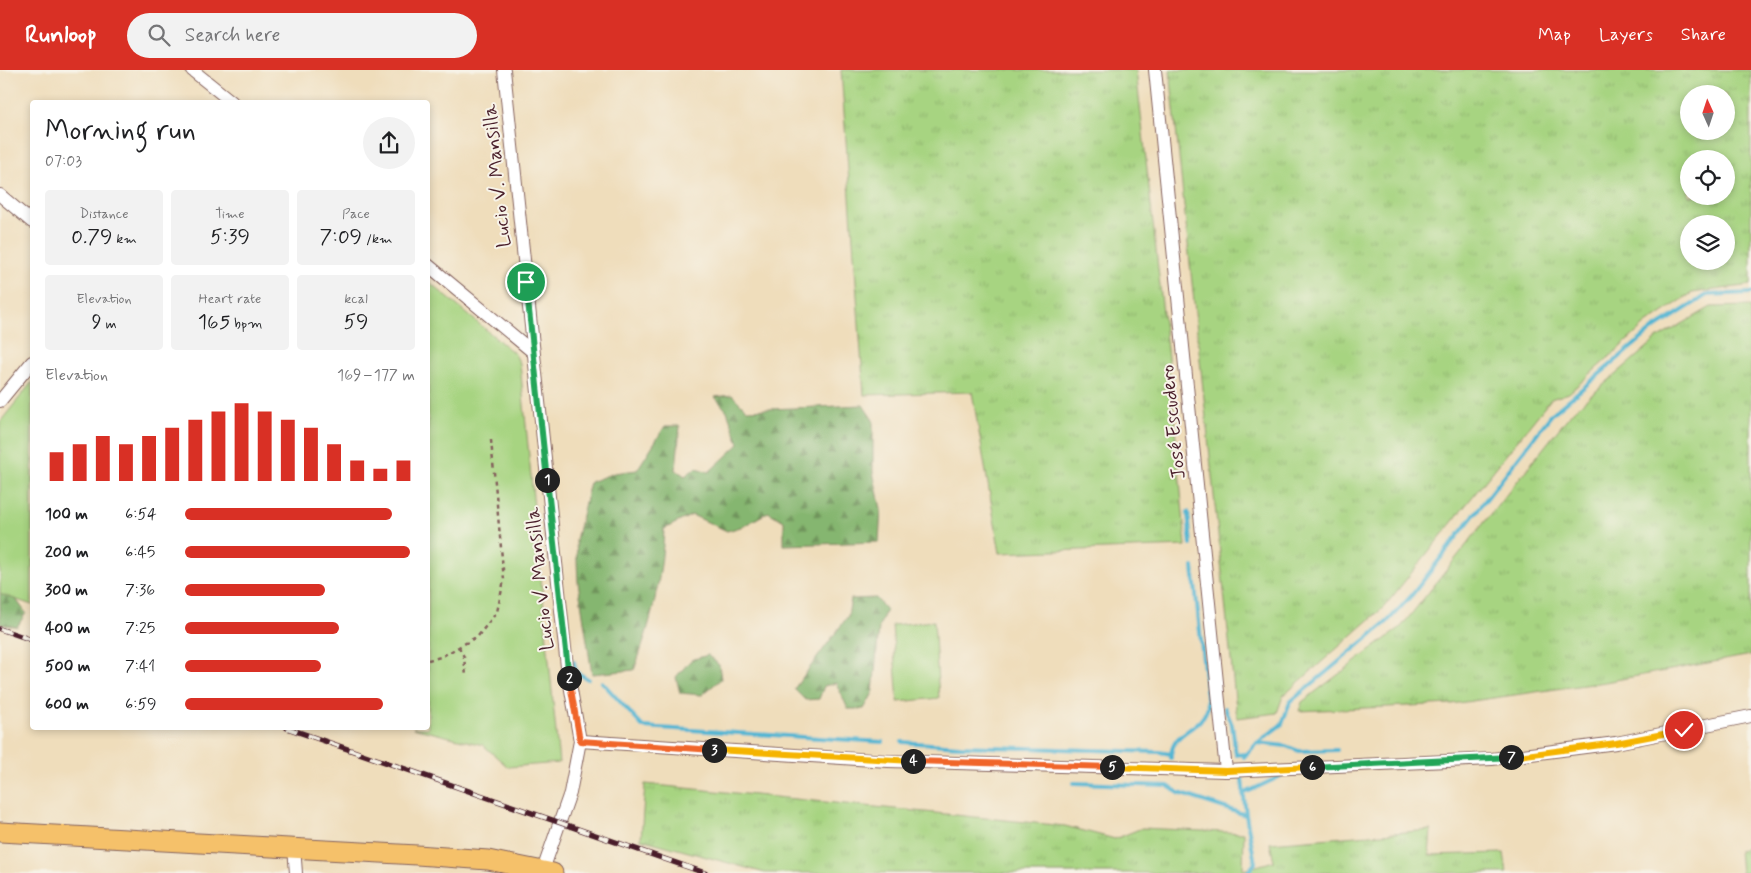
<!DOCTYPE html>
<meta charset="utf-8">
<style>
body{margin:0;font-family:Mynerve,sans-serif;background:#f2f2f2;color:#202124;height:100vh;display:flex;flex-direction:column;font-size:19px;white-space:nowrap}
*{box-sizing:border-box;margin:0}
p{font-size:16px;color:#757577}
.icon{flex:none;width:28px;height:28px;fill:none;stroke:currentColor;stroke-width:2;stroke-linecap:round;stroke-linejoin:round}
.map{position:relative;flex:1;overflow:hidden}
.details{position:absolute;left:30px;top:30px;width:400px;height:630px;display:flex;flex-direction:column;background:#fff;border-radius:5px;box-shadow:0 2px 8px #0003}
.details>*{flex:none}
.needle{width:32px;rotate:357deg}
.fabs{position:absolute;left:1680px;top:15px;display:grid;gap:10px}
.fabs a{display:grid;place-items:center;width:55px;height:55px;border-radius:50%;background:#fff;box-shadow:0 2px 8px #0003;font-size:25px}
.pin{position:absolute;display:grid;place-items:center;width:42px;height:42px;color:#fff;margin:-21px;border:2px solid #fff;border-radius:50%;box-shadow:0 1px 5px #0007}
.km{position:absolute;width:25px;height:25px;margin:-12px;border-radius:50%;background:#222;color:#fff;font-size:14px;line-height:25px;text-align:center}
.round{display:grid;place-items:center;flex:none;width:52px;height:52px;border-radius:26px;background:#f2f2f2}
.summary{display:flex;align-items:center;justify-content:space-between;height:85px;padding:0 15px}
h1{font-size:28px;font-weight:600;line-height:38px}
.metrics{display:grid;grid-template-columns:repeat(3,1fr);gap:8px;height:85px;padding:5px 15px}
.metrics div{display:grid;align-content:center;border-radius:5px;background:#f2f2f2;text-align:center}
.metrics b{font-size:21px;font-weight:600}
.metrics small{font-size:14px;font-weight:400}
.metrics p{font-size:14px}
.chart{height:140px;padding:10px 15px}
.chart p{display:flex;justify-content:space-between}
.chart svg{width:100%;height:90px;margin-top:5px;stroke:#d93025;stroke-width:6}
ul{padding:0 15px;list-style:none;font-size:16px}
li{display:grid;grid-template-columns:80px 60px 1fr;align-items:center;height:38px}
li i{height:12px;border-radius:6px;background:#d93025}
header{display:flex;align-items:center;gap:30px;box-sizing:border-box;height:70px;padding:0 25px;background:#d93025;color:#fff}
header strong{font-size:24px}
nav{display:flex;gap:28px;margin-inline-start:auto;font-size:18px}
.search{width:350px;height:45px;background:#f2f2f2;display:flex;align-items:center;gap:12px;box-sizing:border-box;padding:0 18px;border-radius:28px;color:#757577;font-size:19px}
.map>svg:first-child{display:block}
.grass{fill:url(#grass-tufts);stroke:#787a56;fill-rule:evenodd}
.forest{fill:url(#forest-firs);stroke:#686a4d}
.pitch{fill:#a7d481;stroke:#787a56}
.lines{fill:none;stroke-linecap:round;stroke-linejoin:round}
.stream{stroke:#55b6d3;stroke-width:4}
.street-casing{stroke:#84625d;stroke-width:14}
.primary-casing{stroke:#84625d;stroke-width:21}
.path{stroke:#84625d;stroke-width:2.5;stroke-dasharray:4 4;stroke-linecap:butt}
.street{stroke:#fff;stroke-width:12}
.primary{stroke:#f5c16b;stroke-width:19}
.rail-casing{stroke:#4a1f2b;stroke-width:5.5}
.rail{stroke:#f7f3e8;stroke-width:4;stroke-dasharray:11;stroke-linecap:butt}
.split-1-casing{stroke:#fff;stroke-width:10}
.split-2-casing{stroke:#fff;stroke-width:10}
.split-3-casing{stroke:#fff;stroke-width:10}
.split-4-casing{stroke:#fff;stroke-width:10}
.split-5-casing{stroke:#fff;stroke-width:10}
.split-6-casing{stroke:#fff;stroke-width:10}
.split-7-casing{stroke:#fff;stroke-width:10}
.split-8-casing{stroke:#fff;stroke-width:10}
.split-1{stroke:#22a559;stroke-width:6}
.split-2{stroke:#22a559;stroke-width:6}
.split-3{stroke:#f0652b;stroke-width:6}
.split-4{stroke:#f5b400;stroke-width:6}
.split-5{stroke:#f0652b;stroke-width:6}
.split-6{stroke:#f5b400;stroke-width:6}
.split-7{stroke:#22a559;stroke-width:6}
.split-8{stroke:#f5b400;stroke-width:6}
.labels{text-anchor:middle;stroke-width:4;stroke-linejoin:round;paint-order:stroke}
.street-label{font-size:20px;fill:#4a1f2b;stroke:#f7f3e8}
</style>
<header>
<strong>Runloop</strong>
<div class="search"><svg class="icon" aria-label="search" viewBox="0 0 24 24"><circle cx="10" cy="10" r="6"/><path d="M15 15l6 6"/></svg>Search here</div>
<nav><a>Map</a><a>Layers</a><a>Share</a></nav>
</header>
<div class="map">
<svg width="1751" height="803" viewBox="0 0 1751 803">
<defs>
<pattern id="grass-tufts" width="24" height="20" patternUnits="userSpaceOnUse" patternTransform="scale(1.25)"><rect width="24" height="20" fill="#a7d481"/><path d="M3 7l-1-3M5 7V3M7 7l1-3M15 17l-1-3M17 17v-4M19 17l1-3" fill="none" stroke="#91b670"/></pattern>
<pattern id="forest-firs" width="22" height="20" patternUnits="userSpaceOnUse" patternTransform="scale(1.25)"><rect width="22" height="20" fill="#85b66f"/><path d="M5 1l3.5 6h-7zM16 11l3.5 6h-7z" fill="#6f935b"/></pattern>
</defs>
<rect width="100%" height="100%" fill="#f7f3e8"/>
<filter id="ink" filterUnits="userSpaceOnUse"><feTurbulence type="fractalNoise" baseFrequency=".02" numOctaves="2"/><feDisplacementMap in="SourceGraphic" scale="10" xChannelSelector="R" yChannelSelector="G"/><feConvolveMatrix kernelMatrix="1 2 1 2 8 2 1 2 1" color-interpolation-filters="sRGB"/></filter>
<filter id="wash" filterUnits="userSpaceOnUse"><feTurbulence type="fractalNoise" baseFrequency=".0096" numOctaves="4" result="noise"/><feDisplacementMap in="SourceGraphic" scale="20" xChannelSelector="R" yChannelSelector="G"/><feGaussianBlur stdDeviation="1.12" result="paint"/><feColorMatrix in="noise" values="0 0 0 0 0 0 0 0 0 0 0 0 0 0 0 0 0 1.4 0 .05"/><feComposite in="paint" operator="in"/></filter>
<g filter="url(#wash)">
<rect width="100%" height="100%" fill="#efddbb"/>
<g class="grass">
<polygon points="841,0 1136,0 1171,315 1186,476 1000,483 972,322 864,325"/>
<path d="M1170 0H1751V215L1692 223 1646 254 1569 323 1551 329 1384 537 1283 626 1277 643 1237 648ZM1689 24H1726V61H1689ZM1689 89H1726V126H1689ZM1689 154H1726V191H1689Z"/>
<polygon points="1751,236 1751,585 1605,612 1451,634 1299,641 1302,632 1401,557 1573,341 1658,268 1711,237"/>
<polygon points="645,714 1065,756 1115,769 1142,758 1244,763 1243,800 1274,791 1270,773 1431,760 1429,785 1504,783 1507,803 765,803 641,769"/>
<polygon points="1751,777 1751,803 1741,803 1739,780"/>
</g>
<g class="forest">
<path d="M732 325 747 340 863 335 873 350V402L881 439 879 472 784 475V451L768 442 744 456 727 461 692 445 664 459C662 508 651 554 634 600L592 604 578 512 576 470 590 412 614 403 637 400 665 356H680L676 400 685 406 696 398 709 402 739 374 727 341 715 327Z"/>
<polygon points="0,517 10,521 26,543 17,557 0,554"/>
<polygon points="876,528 886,540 879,557 873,623 864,639 848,639 836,613 824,616 819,629 805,630 794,619 848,546 851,529"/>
<polygon points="708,585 719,595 721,609 702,625 680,623 676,607 691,590"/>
</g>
<g class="pitch">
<polygon points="428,211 515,284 520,294 559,693 508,697 483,675 413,658 428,658"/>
<polygon points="32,312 32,535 0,524 0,352"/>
<polygon points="934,551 939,628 898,632 892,555"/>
</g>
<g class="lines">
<g class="stream">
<polyline points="1188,442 1191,475"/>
<polyline points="574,592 576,602 588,609"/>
<polyline points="602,612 643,657 883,672"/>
<polyline points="1225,638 1232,655 1236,685 1245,684"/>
<polyline points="902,672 960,676 1159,682 1171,684 1171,688"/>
<polyline points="1257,673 1286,676 1299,681 1337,680"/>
<path d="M1171 684C1175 658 1201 662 1208 636L1193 497"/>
<polyline points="1244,687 1257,673 1282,654 1290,632 1387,552 1412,525 1552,344 1652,260 1707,225 1751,223"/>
<polyline points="1242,709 1246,745 1255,793 1247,803"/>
<polyline points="1074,713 1168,716 1179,723 1246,745"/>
<polyline points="1243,724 1281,706"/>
</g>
</g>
</g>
<g filter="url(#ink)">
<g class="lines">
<defs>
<g id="street">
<polyline points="192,0 232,32"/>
<polyline points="504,0 567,597 580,671 570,723 543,800"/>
<polyline points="1155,0 1226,701"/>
<polyline points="0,125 32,152"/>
<polyline points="428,195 533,282"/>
<polyline points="0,331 32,292"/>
<polyline points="580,671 888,691 1226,701 1492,689 1616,673 1751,646"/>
<polyline points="294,777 296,803"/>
</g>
<polyline id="primary" points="0,762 417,785 488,790 553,803"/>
</defs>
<use href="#street" class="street-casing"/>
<use href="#primary" class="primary-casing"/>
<g class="path">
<polyline points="459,577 464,587 466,606"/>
<polyline points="428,590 441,587 478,566 497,542 504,510 491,370"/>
</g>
<use href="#street" class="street"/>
<use href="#primary" class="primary"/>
<defs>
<g id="rail">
<polyline points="0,559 32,570"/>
<polyline points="287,658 705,803"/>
</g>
</defs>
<use href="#rail" class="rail-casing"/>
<use href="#rail" class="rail"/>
</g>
</g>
<g class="lines" filter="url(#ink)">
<defs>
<polyline id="split-1" points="526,212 547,410"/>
<polyline id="split-2" points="547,410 569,608"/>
<polyline id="split-3" points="569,608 580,671 714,680"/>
<polyline id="split-4" points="714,680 913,691"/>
<polyline id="split-5" points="913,691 1112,697"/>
<polyline id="split-6" points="1112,697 1226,701 1312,697"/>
<polyline id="split-7" points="1312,697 1511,687"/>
<polyline id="split-8" points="1511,687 1616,673 1684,660"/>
</defs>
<use href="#split-1" class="split-1-casing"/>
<use href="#split-2" class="split-2-casing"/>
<use href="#split-3" class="split-3-casing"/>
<use href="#split-4" class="split-4-casing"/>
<use href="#split-5" class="split-5-casing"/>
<use href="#split-6" class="split-6-casing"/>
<use href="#split-7" class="split-7-casing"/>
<use href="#split-8" class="split-8-casing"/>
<use href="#split-1" class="split-1"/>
<use href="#split-2" class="split-2"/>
<use href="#split-3" class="split-3"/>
<use href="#split-4" class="split-4"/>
<use href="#split-5" class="split-5"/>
<use href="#split-6" class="split-6"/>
<use href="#split-7" class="split-7"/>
<use href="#split-8" class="split-8"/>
</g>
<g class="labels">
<g class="street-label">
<text transform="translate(496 106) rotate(-96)" y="7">Lucio V. Mansilla</text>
<text transform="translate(1172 352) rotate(-96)" y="7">José Escudero</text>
<text transform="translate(539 509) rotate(-96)" y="7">Lucio V. Mansilla</text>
</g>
</g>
</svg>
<div class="fabs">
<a><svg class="needle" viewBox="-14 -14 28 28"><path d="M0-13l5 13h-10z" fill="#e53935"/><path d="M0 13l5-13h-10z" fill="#757577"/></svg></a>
<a><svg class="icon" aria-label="locate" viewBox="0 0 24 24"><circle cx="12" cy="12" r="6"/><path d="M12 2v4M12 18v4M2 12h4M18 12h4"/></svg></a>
<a><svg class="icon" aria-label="layers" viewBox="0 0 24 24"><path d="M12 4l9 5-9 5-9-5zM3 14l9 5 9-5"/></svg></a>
</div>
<div class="pin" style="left:526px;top:212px;background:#1e9e55"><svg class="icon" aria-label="arrive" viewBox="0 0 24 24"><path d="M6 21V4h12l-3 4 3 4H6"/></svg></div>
<div class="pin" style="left:1684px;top:660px;background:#d93025"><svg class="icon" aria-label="check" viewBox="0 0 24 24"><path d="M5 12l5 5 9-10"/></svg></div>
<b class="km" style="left:547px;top:410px">1</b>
<b class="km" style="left:569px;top:608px">2</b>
<b class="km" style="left:714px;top:680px">3</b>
<b class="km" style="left:913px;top:691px">4</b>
<b class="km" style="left:1112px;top:697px">5</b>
<b class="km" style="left:1312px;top:697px">6</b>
<b class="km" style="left:1511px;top:687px">7</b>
<section class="details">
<div class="summary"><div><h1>Morning run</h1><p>07:03</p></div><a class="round"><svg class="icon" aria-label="share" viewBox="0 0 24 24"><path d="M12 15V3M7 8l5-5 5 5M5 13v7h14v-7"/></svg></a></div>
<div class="metrics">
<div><p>Distance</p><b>0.79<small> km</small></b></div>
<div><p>Time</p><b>5:39</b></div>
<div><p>Pace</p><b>7:09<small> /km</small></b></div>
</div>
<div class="metrics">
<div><p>Elevation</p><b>9<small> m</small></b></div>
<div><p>Heart rate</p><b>165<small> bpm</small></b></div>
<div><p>kcal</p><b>59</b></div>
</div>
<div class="chart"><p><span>Elevation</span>169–177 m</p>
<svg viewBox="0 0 160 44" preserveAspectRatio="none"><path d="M5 44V30M15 44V26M25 44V22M35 44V26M45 44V22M55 44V18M65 44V14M75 44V10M85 44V6M95 44V10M105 44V14M115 44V18M125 44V26M135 44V34M145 44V38M155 44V34"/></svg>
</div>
<ul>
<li><b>100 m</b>6:54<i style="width:90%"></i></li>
<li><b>200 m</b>6:45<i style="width:98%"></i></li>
<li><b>300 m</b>7:36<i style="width:61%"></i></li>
<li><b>400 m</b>7:25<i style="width:67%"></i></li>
<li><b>500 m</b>7:41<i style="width:59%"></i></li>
<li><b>600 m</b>6:59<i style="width:86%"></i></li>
</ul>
</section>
</div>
